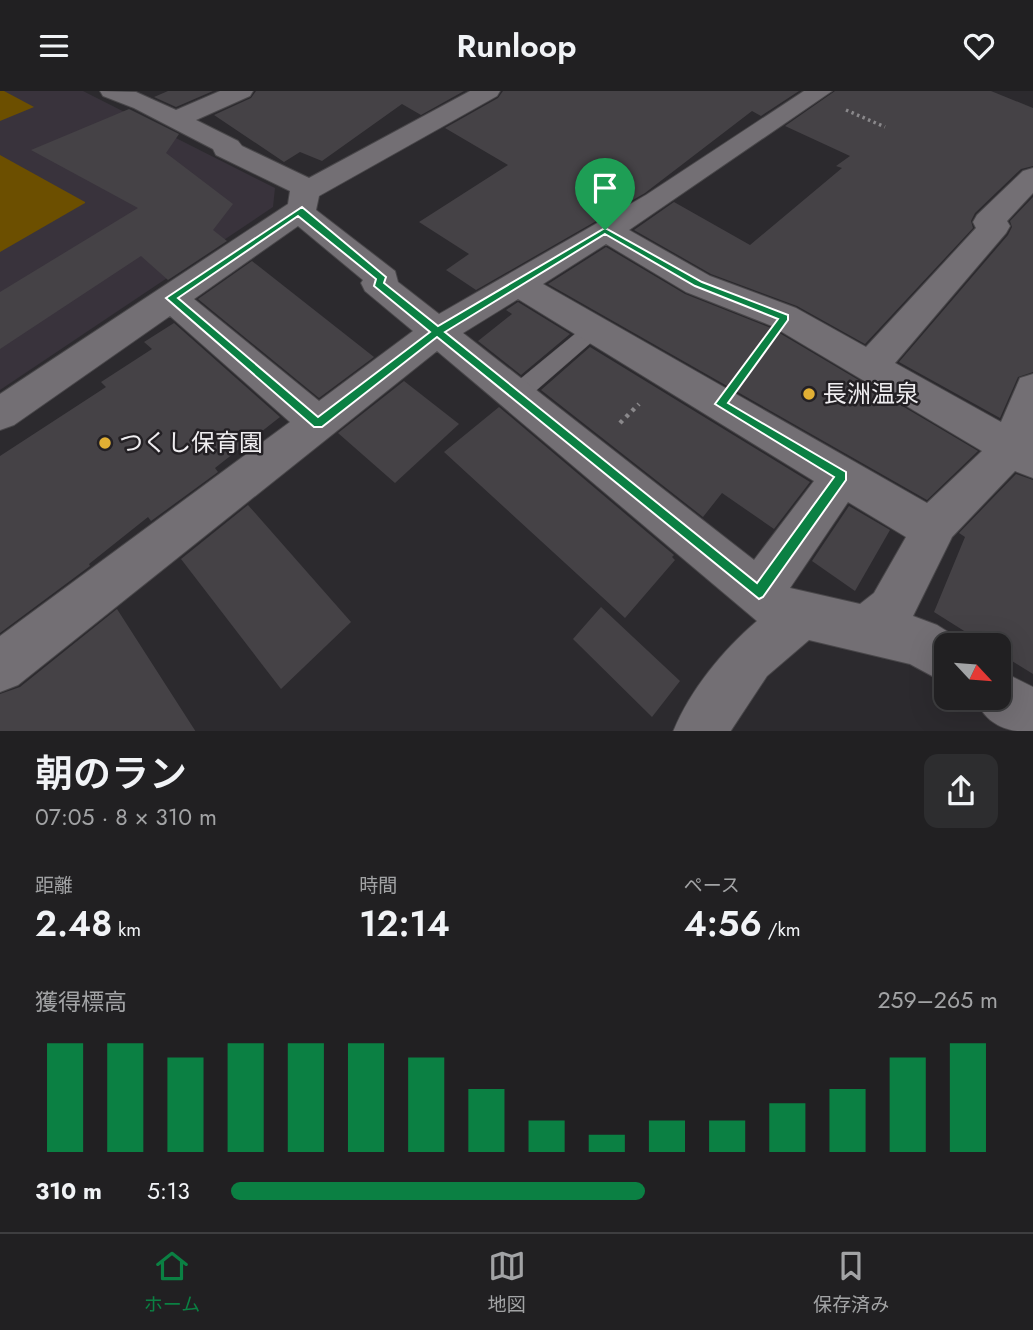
<!DOCTYPE html>
<html lang="ja">
<meta charset="utf-8">
<style>
body{margin:0;font-family:Jost,"Noto Sans JP",sans-serif;background:#2d2d2f;color:#f1f3f6;height:100vh;display:flex;flex-direction:column;font-size:26px;white-space:nowrap}
*{box-sizing:border-box;margin:0}
p{font-size:23px;color:#a2a3a5}
.icon{flex:none;width:38px;height:38px;fill:none;stroke:currentColor;stroke-width:2;stroke-linecap:round;stroke-linejoin:round}
.map{position:relative;height:640px;overflow:hidden}
.drawer{display:flex;flex-direction:column;background:#212022;flex:1}
.drawer>*{flex:none}
.needle{width:46px;rotate:116deg}
.controls{position:absolute;left:934px;top:542px;display:grid;gap:14px}
.controls a{display:grid;place-items:center;width:77px;height:77px;border-radius:14px;background:#212022;box-shadow:0 7px 28px #0002,0 0 0 2px #3e3e40;font-size:35px}
.pin{position:absolute;display:grid;place-items:center;width:60px;height:60px;color:#fff;margin:-72px -30px;border-radius:50% 50% 50% 0;rotate:-45deg;box-shadow:0 0 7px #0007}
.pin .icon{rotate:45deg}
.round{display:grid;place-items:center;flex:none;width:74px;height:74px;border-radius:14px;background:#2d2d2f}
.overview{display:flex;align-items:center;justify-content:space-between;height:119px;padding:0 35px}
h1{font-size:38px;font-weight:600;line-height:52px}
.stats{display:grid;grid-template-columns:repeat(3,1fr);gap:10px;height:119px;padding:7px 35px}
.stats div{display:grid;align-content:center}
.stats b{font-size:35px;font-weight:600}
.stats small{font-size:19px;font-weight:400}
.stats p{font-size:19px}
.chart{height:196px;padding:14px 35px}
.chart p{display:flex;justify-content:space-between}
.chart svg{width:100%;height:126px;margin-top:7px;stroke:#0b8043;stroke-width:6}
ul{padding:0 35px;list-style:none;font-size:23px}
li{display:grid;grid-template-columns:112px 84px 1fr;align-items:center;height:52px}
li i{height:18px;border-radius:9px;background:#0b8043}
header{display:flex;justify-content:space-between;align-items:center;height:91px;padding:0 35px;background:#212022;font-size:32px;font-weight:600}
.menu{display:flex;justify-content:space-around;align-items:center;height:98px;border-top:2px solid #3e3e40;background:#212022;font-size:19px;color:#a2a3a5}
.menu a{display:grid;justify-items:center;gap:4px}
.menu .selected{color:#0b8043}
.map>svg:first-child{display:block}
.built{fill:#39333c}
.green{fill:#6c4f00}
.building{fill:#454246}
.lines{fill:none;stroke-linecap:round;stroke-linejoin:round}
.service-casing{stroke:#49474a;stroke-width:1}
.minor-casing{stroke:#49474a;stroke-width:2}
.path-far1{stroke:#8a888b;stroke-width:3.5;stroke-dasharray:2.5 3.5;stroke-linecap:butt}
.path{stroke:#8a888b;stroke-width:4.5;stroke-dasharray:3.5 5;stroke-linecap:butt}
.service{fill:#736f74;fill-rule:evenodd}
.minor{fill:#736f74;fill-rule:evenodd}
.route{fill:#0b8043;stroke:#fff;stroke-width:2;fill-rule:evenodd}
.poi-dot{fill:#e1af34;stroke:#232024;stroke-width:2.5}
.labels{text-anchor:middle;stroke-width:5;stroke-linejoin:round;paint-order:stroke}
.poi-label{font-size:24px;fill:#efedf0;stroke:#232024;text-anchor:start}
</style>
<header><svg class="icon" aria-label="menu" viewBox="0 0 24 24"><path d="M4 6h16M4 12h16M4 18h16"/></svg>Runloop<svg class="icon" aria-label="heart" viewBox="0 0 24 24"><path d="M12 20l-8-8c-3-5 5-10 8-4 3-6 11-1 8 4z"/></svg></header>
<div class="map">
<svg width="1033" height="641" viewBox="0 0 1033 641">
<rect width="100%" height="100%" fill="#2c2a2e"/>
<polygon class="built" points="0,0 83,0 275,97 273,116 0,299"/>
<g class="green">
<polygon points="0,0 4,0 34,16 0,30"/>
<polygon points="0,64 85,111 85,112 0,161"/>
</g>
<g class="building">
<polygon points="168,0 213,0 176,16 154,6"/>
<polygon points="256,0 464,0 421,24 402,13 322,70 300,61 284,71 214,24 251,7"/>
<polygon points="503,0 799,0 761,25 752,20 645,102 476,199 446,179 469,163 419,131 508,74 445,37 498,7"/>
<polygon points="835,0 991,0 1033,17 1033,75 1021,78 975,122 971,130 973,137 865,253 797,215 711,183 634,139 674,111 750,154 842,77 836,75 850,65 785,35"/>
<polygon points="129,18 179,43 166,62 233,113 213,139 227,150 168,189 141,165 0,258 0,201 138,117 31,59"/>
<polygon points="1033,106 1033,281 1018,286 1000,327 899,271 1008,144 1012,136 1010,130"/>
<polygon points="606,156 685,203 771,237 978,360 927,409 548,193"/>
<polygon points="252,170 374,266 319,307 198,208"/>
<polygon points="518,211 570,243 521,284 478,250 512,223 506,219"/>
<polygon points="174,232 280,326 215,377 218,381 151,430 148,426 89,473 90,475 0,542 0,365 106,296 101,291 152,258 144,251"/>
<polygon points="590,256 810,391 774,438 722,402 703,426 541,299"/>
<polygon points="404,290 459,333 395,392 338,342"/>
<polygon points="499,316 674,464 672,466 675,469 625,527 444,361"/>
<polygon points="1016,383 1033,389 1033,583 999,562 999,555 988,555 934,521 965,446 959,442"/>
<polygon points="248,414 351,531 281,598 181,468"/>
<polygon points="849,415 890,439 855,500 812,470"/>
<polygon points="601,516 680,590 652,626 573,548"/>
<polygon points="117,518 196,641 0,641 0,603 20,596"/>
</g>
<g class="lines">
<defs>
<polygon id="service" points="594,230 601,233 604,238 601,243 524,310 516,313 508,310 505,304 508,298 587,233"/>
<g id="minor">
<path d="M100 0 136 1 176 19 220 0H253L250 5 196 29 238 50 242 55 309 87 470 0H500L497 5 319 105 316 119 395 180 398 191 439 223 646 104 804 0H832L629 139 710 185 796 217 866 256 976 137 973 131 977 124 1023 80 1033 77V102L1007 130 1010 135 1006 142 895 272 1001 331 1020 287 1033 283V387L1015 380 952 446 913 525 937 534 964 551 966 555H947V593L910 573 809 549 767 585 730 641H673C690 599 723 559 757 530L437 260 18 594 0 601V545L290 331 170 225 14 334 0 339V303L288 113 290 100 216 64 213 58 134 17 103 5ZM298 135 363 189 361 192 365 200 413 240 319 310 194 208ZM606 153 686 201 772 235 982 360 927 412 543 193ZM518 208 814 390 754 469 463 242ZM848 411 906 446 874 502 860 513 790 497Z"/>
<path d="M999 579 1033 596V641C1006 641 986 634 975 607H999Z"/>
</g>
</defs>
<use href="#service" class="service-casing"/>
<use href="#minor" class="minor-casing"/>
<polyline class="path-far1" points="846,19 885,36"/>
<g class="path">
<polyline points="746,279 761,258"/>
<polyline points="620,332 639,313"/>
</g>
<use href="#service" class="service"/>
<use href="#minor" class="minor"/>
</g>
<path class="route" d="M302 116 386 186 384 192 438 235 605 137 702 191 788 224V229L728 312 846 381V389L763 506 759 508 437 246 322 336H314L166 207ZM298 125 376 188 374 195 430 241 318 326 178 207ZM605 143 695 195 778 228 715 313 834 386 757 492 445 241Z"/>
<g class="poi-dot">
<circle cx="809" cy="303" r="7"/>
<circle cx="105" cy="352" r="7"/>
</g>
<g class="labels">
<g class="poi-label">
<text x="823" y="311">長洲温泉</text>
<text x="119" y="360">つくし保育園</text>
</g>
</g>
</svg>
<div class="controls">
<a><svg class="needle" viewBox="-14 -14 28 28"><path d="M0-13l5 13h-10z" fill="#e53935"/><path d="M0 13l5-13h-10z" fill="#a2a3a5"/></svg></a>
</div>
<div class="pin" style="left:605px;top:139px;background:#1e9e55"><svg class="icon" aria-label="arrive" viewBox="0 0 24 24"><path d="M6 21V4h12l-3 4 3 4H6"/></svg></div>
</div>
<section class="drawer">
<div class="overview"><div><h1>朝のラン</h1><p>07:05 · 8 × 310 m</p></div><a class="round"><svg class="icon" aria-label="share" viewBox="0 0 24 24"><path d="M12 15V3M7 8l5-5 5 5M5 13v7h14v-7"/></svg></a></div>
<div class="stats">
<div><p>距離</p><b>2.48<small> km</small></b></div>
<div><p>時間</p><b>12:14</b></div>
<div><p>ペース</p><b>4:56<small> /km</small></b></div>
</div>
<div class="chart"><p><span>獲得標高</span>259–265 m</p>
<svg viewBox="0 0 160 44" preserveAspectRatio="none"><path d="M5 44V6M15 44V6M25 44V11M35 44V6M45 44V6M55 44V6M65 44V11M75 44V22M85 44V33M95 44V38M105 44V33M115 44V33M125 44V27M135 44V22M145 44V11M155 44V6"/></svg>
</div>
<ul>
<li><b>310 m</b>5:13<i style="width:54%"></i></li>
</ul>
</section>
<nav class="menu">
<a class="selected"><svg class="icon" aria-label="home" viewBox="0 0 24 24"><path d="M3 11l9-7 9 7M6 9v11h12V9"/></svg>ホーム</a>
<a><svg class="icon" aria-label="map" viewBox="0 0 24 24"><path d="M3 6l6-2 6 2 6-2v14l-6 2-6-2-6 2zM9 4v14M15 6v14"/></svg>地図</a>
<a><svg class="icon" aria-label="saved" viewBox="0 0 24 24"><path d="M7 4h10v16l-5-4-5 4z"/></svg>保存済み</a>
</nav>
